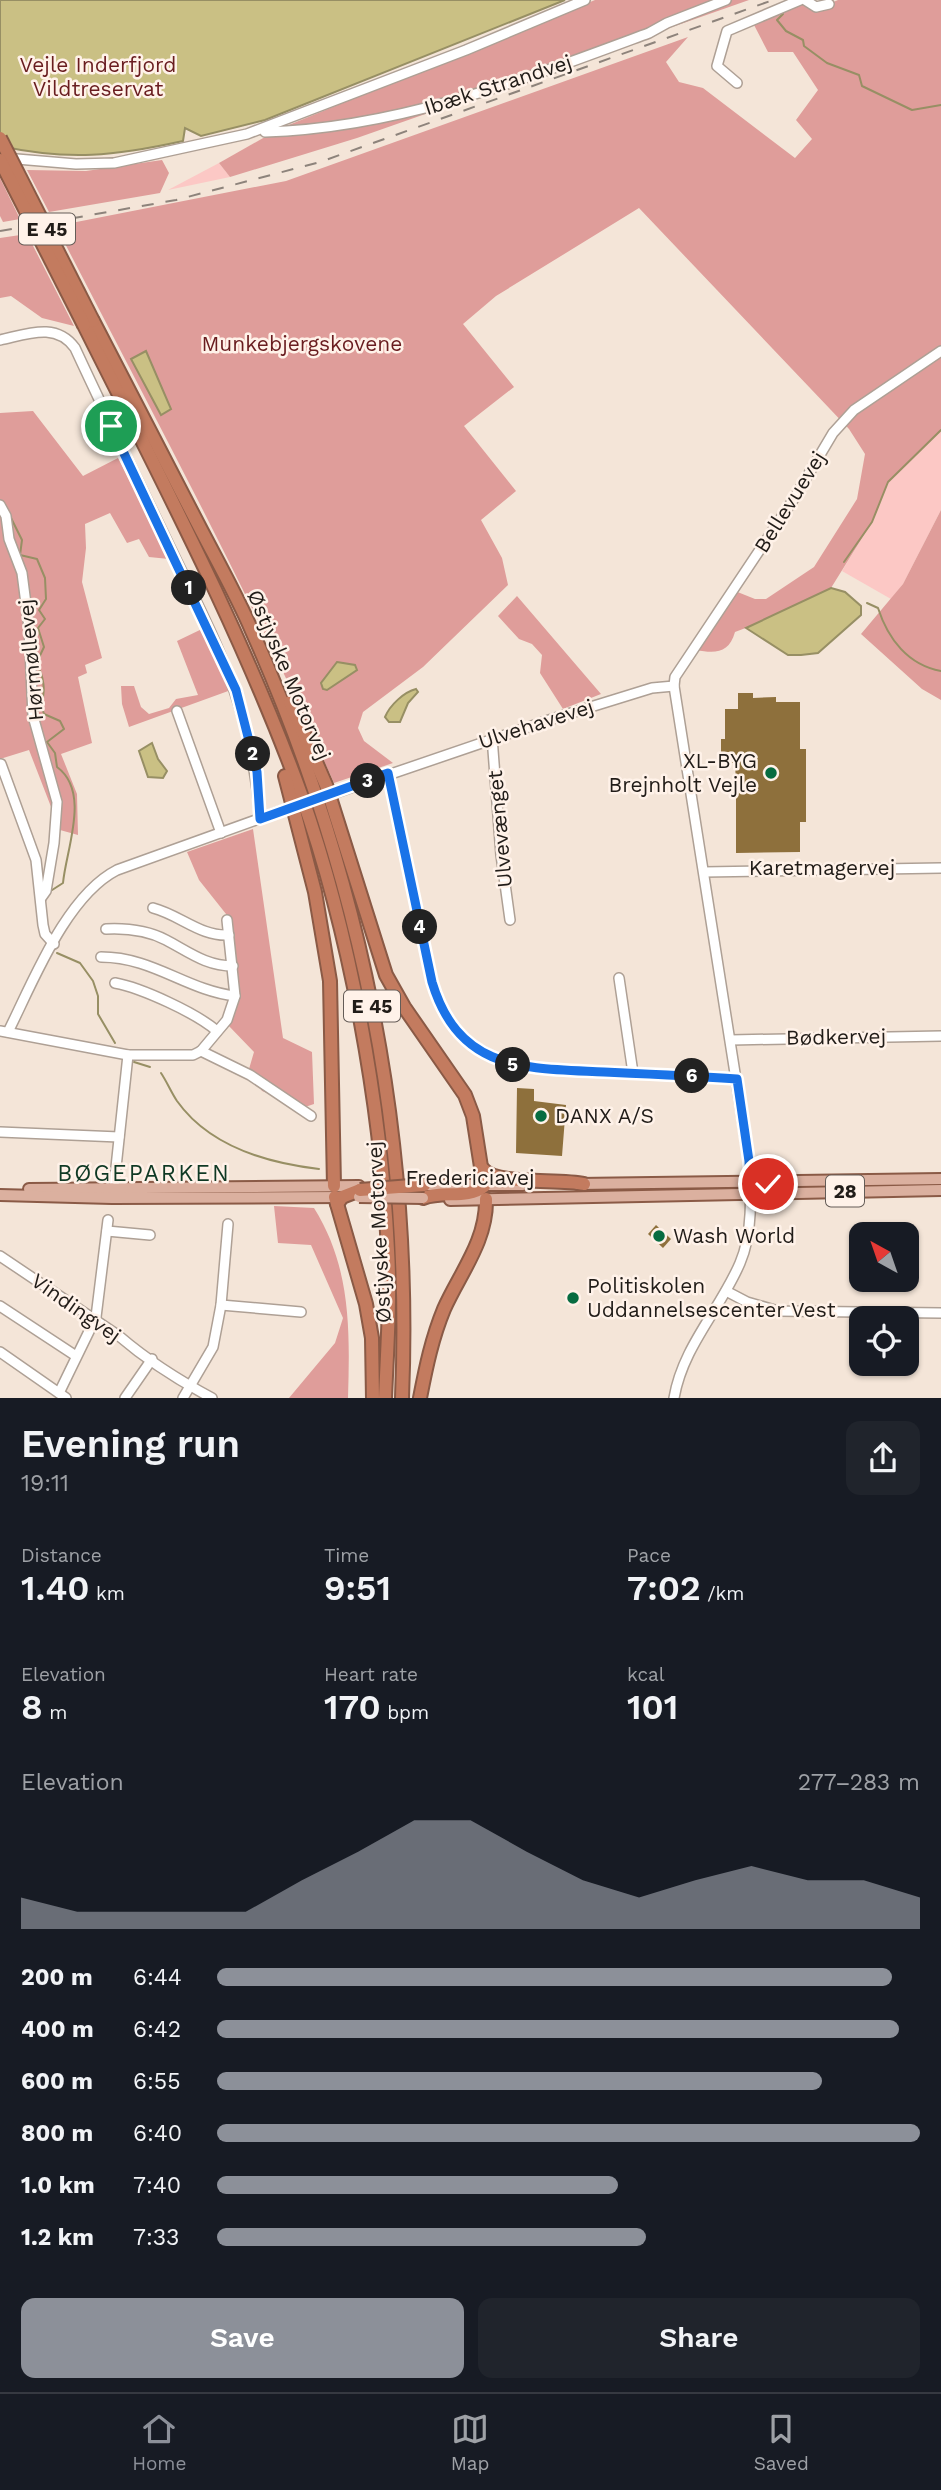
<!DOCTYPE html>
<meta charset="utf-8">
<style>
body{margin:0;font-family:"Work Sans",sans-serif;background:#20242c;color:#f1f3f6;height:100vh;display:flex;flex-direction:column;font-size:26px;white-space:nowrap}
*{box-sizing:border-box;margin:0}
p{font-size:23px;color:#9ea1a6}
.icon{flex:none;width:38px;height:38px;fill:none;stroke:currentColor;stroke-width:2;stroke-linecap:round;stroke-linejoin:round}
.map{position:relative;height:1398px;overflow:hidden}
.side{display:flex;flex-direction:column;background:#171b24;flex:1}
.side>*{flex:none}
.needle{width:46px;rotate:320deg}
.controls{position:absolute;left:849px;top:1222px;display:grid;gap:14px}
.controls a{display:grid;place-items:center;width:70px;height:70px;border-radius:14px;background:#171b24;box-shadow:0 2px 5px #0004;font-size:35px}
.pin{position:absolute;display:grid;place-items:center;width:60px;height:60px;color:#fff;margin:-30px;border:4px solid #fff;border-radius:50%;box-shadow:0 2px 7px #0007}
.km{position:absolute;width:35px;height:35px;margin:-18px;border-radius:50%;background:#222;color:#fff;font-size:19px;line-height:35px;text-align:center}
.round{display:grid;place-items:center;flex:none;width:74px;height:74px;border-radius:14px;background:#20242c}
.overview{display:flex;align-items:center;justify-content:space-between;height:119px;padding:0 21px}
h1{font-size:38px;font-weight:600;line-height:52px}
.metrics{display:grid;grid-template-columns:repeat(3,1fr);gap:10px;height:119px;padding:7px 21px}
.metrics div{display:grid;align-content:center}
.metrics b{font-size:35px;font-weight:600}
.metrics small{font-size:19px;font-weight:400}
.metrics p{font-size:19px}
.chart{height:196px;padding:14px 21px}
.chart p{display:flex;justify-content:space-between}
.chart svg{width:100%;height:126px;margin-top:7px;fill:#8c9099;opacity:.7}
.button{display:flex;gap:14px;margin-top:auto;padding:14px 21px}
.button a{flex:1;height:80px;border-radius:14px;background:#8c9099;color:#fff;font-size:28px;font-weight:600;line-height:80px;text-align:center}
.button a+a{background:#20242c;color:#f1f3f6}
ul{padding:0 21px;list-style:none;font-size:23px}
li{display:grid;grid-template-columns:112px 84px 1fr;align-items:center;height:52px}
li i{height:18px;border-radius:9px;background:#8c9099}
.dock{display:flex;justify-content:space-around;align-items:center;height:98px;border-top:2px solid #363941;background:#171b24;font-size:19px;color:#9ea1a6}
.dock a{display:grid;justify-items:center;gap:4px}
.dock .selected{color:#8c9099}
.map>svg:first-child{display:block}
.green{fill:#fcc8c5}
.forest{fill:#df9d9a}
.water{fill:#cac084;stroke:#978f64;stroke-width:2}
.lines{fill:none;stroke-linecap:round;stroke-linejoin:round}
.stream{stroke:#978f64;stroke-width:2}
.building{fill:#8e703c}
.minor-casing{stroke:#aea095;stroke-width:12}
.major-casing{stroke:#8a5a46;stroke-width:14}
.highway-casing{stroke:#8a5a46;stroke-width:16}
.minor{stroke:#fff;stroke-width:9}
.major{stroke:#dbb09f;stroke-width:10}
.highway{stroke:#c37b5f;stroke-width:12}
.rail{stroke:#8d837b;stroke-width:2;stroke-dasharray:12 12;stroke-linecap:butt}
.minor-bridge-casing{stroke:#aea095;stroke-width:12;stroke-linecap:butt}
.major-bridge-casing{stroke:#8a5a46;stroke-width:14;stroke-linecap:butt}
.highway-bridge-casing{stroke:#8a5a46;stroke-width:16;stroke-linecap:butt}
.minor-bridge{stroke:#fff;stroke-width:9}
.major-bridge{stroke:#dbb09f;stroke-width:10}
.highway-bridge{stroke:#c37b5f;stroke-width:12}
.route-casing{stroke:#fff;stroke-width:14}
.route{stroke:#1a73e8;stroke-width:9}
.poi-dot{fill:#076c41;stroke:#fff2e9;stroke-width:2.5}
.labels{text-anchor:middle;stroke-width:5;stroke-linejoin:round;paint-order:stroke}
.shield{fill:#fff2e9;stroke:#645c57;stroke-width:2}
.shield-label{font-size:19px;font-weight:bold;fill:#211c18}
.park-label{font-size:21px;fill:#691c1f;stroke:#fff2e9}
.street-label{font-size:21px;fill:#211c18;stroke:#fff2e9}
.poi-label{font-size:21px;fill:#211c18;stroke:#fff2e9;text-anchor:start}
.neighbourhood-label{font-size:23px;letter-spacing:2px;fill:#0f3924;stroke:#fff2e9}
</style>
<div class="map">
<svg width="941" height="1398" viewBox="0 0 941 1398">
<rect width="100%" height="100%" fill="#f4e5d8"/>
<g class="green">
<polygon points="219,163 230,177 168,190"/>
<polygon points="941,430 941,510 903,584 891,599 842,571 872,522 888,482"/>
</g>
<g class="forest">
<polygon points="595,0 749,0 357,138 230,177 219,163 279,129"/>
<path d="M838 0H941V430L888 482 872 522 831 588 777 616 735 632C729 653 716 654 696 650L735 591 755 599H766L814 567 857 499 865 454 849 429 639 208 496 296 463 324 514 387 464 426 516 491 481 520 502 558 508 585 423 667 363 712 358 728 364 741 393 763 334 783C250 593 151 411 56 226L286 181 688 37 666 62 679 82 703 88 795 158 812 139 796 120 818 90 793 52H768L753 23 802 4 817 9Z"/>
<polygon points="162,160 169,173 160,193 49,212 27,170 86,171"/>
<polygon points="0,179 0,178 20,219 3,222 0,216"/>
<polygon points="27,234 74,326 42,318 11,296 0,298 0,238"/>
<polygon points="33,411 83,476 118,458 169,559 149,557 139,539 127,543 110,513 85,524 86,548 82,582 102,658 85,665 87,673 78,677 92,743 61,754 77,794 78,835 60,830 29,750 0,759 0,413"/>
<polygon points="941,510 941,700 922,689 861,634 903,584"/>
<polygon points="517,596 601,694 563,709 540,673 542,655 532,644 519,639 498,616"/>
<polygon points="204,628 231,690 129,727 122,704 121,686 134,686 141,707 149,714 169,708 176,699 198,695 177,641"/>
<polygon points="253,829 283,1038 312,1052 314,1104 305,1107 262,1091 249,1069 254,1052 227,1024 237,1007 239,981 230,919 199,880 187,852"/>
<path d="M274 1206 314 1208C351 1267 350 1330 348 1398H289L335 1343 343 1318 311 1245 278 1243Z"/>
</g>
<g class="water">
<path d="M0 0H565L265 120 201 136 185 128 183 141C115 156 69 161 0 146Z"/>
<polygon points="146,351 171,409 161,415 131,359"/>
<polygon points="831,588 845,592 861,606 861,615 818,653 801,655 788,655 746,628"/>
<polygon points="337,662 355,665 357,670 327,690 323,689 321,683"/>
<path d="M416 689 418 692 408 703 400 722H389L385 717C390 705 404 692 416 689Z"/>
<polygon points="152,743 158,759 167,771 163,778 148,777 139,751"/>
</g>
<g class="lines">
<g class="stream">
<polyline points="783,14 777,20 786,31 803,40 804,46 827,63 859,75 862,86 912,110 941,105"/>
<path d="M11 518 22 540 20 555 37 559 45 578 46 599 39 610 45 619 38 628 44 647 36 664C44 675 46 692 41 705L44 714 60 721 64 729 47 742 55 753 57 767C91 792 66 849 63 883L49 892"/>
<polyline points="844,562 872,522 888,482 941,430"/>
<path d="M867 603 878 608C888 639 908 665 941 671"/>
<polyline points="57,953 80,963 93,981 98,996 98,1014 115,1043"/>
<polyline points="134,1062 150,1067"/>
<path d="M161 1073C167 1082 171 1092 177 1101 209 1146 267 1163 319 1169"/>
</g>
</g>
<g class="building">
<polygon points="738,693 753,693 753,698 776,697 776,702 800,702 800,749 806,749 806,822 800,822 800,852 736,853 736,795 731,795 731,784 736,784 735,763 732,763 732,752 721,752 721,739 725,739 725,709 738,709"/>
<polygon points="517,1088 534,1089 534,1101 566,1105 562,1156 516,1153"/>
<polygon points="656,1225 671,1239 663,1248 648,1234"/>
</g>
<g class="lines">
<defs>
<g id="minor">
<polyline points="805,0 816,7 829,4"/>
<polyline points="737,83 717,66 727,31 800,0"/>
<path d="M265 132C399 128 525 79 649 33L667 23 726 0"/>
<polyline points="5,158 76,164 114,163 247,134 466,50 585,0"/>
<path d="M0 340C28 334 56 322 75 348 106 415 138 481 170 547 217 644 252 708 260 819"/>
<polyline points="0,505 6,516 9,539 22,573 29,627 33,716 57,802 54,843 46,891 41,898"/>
<polyline points="177,711 221,833"/>
<polyline points="492,737 501,855 510,920"/>
<polyline points="1,764 36,860 43,925 45,934 54,944"/>
<path d="M388 773 432 982C459 1073 530 1068 609 1072 652 1074 694 1076 737 1079"/>
<polyline points="341,791 555,718 652,688 674,686"/>
<polyline points="704,872 941,868"/>
<path d="M153 908C180 915 201 937 229 935"/>
<path d="M106 929C127 928 147 930 166 940 189 952 206 966 233 966"/>
<path d="M101 957C153 957 186 990 235 996"/>
<polyline points="619,978 633,1073"/>
<path d="M115 983C142 988 196 1013 217 1031"/>
<polyline points="0,1031 128,1055 193,1055 201,1051"/>
<path d="M8 1032C33 982 66 896 117 870L278 812"/>
<polyline points="731,1040 941,1036"/>
<polyline points="201,1051 227,1020 235,996 227,920"/>
<polyline points="201,1051 250,1075 311,1116"/>
<polyline points="0,1132 119,1137"/>
<polyline points="114,1186 128,1055"/>
<polyline points="107,1231 150,1235"/>
<path d="M0 1256 119 1336C147 1360 180 1381 212 1398"/>
<polyline points="726,1291 747,1302 778,1311 941,1313"/>
<polyline points="221,1305 301,1312"/>
<polyline points="0,1306 76,1356"/>
<polyline points="0,1352 66,1398"/>
<polyline points="59,1393 96,1317 108,1220"/>
<polyline points="125,1398 152,1359"/>
<polyline points="183,1398 213,1347 221,1305 228,1224"/>
<path d="M674 1398C683 1346 720 1310 740 1263 753 1233 751 1194 749 1162L674 686 675 677 795 497 833 433 854 410 941 351"/>
</g>
<g id="major">
<polyline points="578,1184 941,1179"/>
<polyline points="417,1185 523,1185"/>
<polyline points="29,1189 359,1186"/>
<polyline points="0,1195 112,1198 344,1197"/>
<polyline points="450,1200 941,1190"/>
</g>
<g id="highway">
<path d="M93 321C128 388 163 456 198 524 216 559 236 594 252 631 360 873 413 1133 402 1398"/>
<path d="M84 325C161 479 242 632 301 794 350 932 381 1104 388 1250 391 1299 387 1349 385 1398"/>
<path d="M290 702 326 785 386 975 404 1007 465 1095 473 1116 484 1186C467 1200 443 1190 423 1198"/>
<polyline points="285,776 315,892 330,981 334,1186"/>
<path d="M483 1169C496 1186 560 1178 584 1184"/>
<polyline points="335,1197 366,1304 372,1338 373,1398"/>
<polyline points="337,1204 342,1197 360,1190"/>
<path d="M420 1398C426 1367 432 1338 444 1309 460 1273 487 1241 486 1199"/>
</g>
</defs>
<use href="#minor" class="minor-casing"/>
<use href="#major" class="major-casing"/>
<use href="#highway" class="highway-casing"/>
<use href="#minor" class="minor"/>
<use href="#major" class="major"/>
<use href="#highway" class="highway"/>
<polyline class="rail" points="0,231 176,200 320,162 773,0"/>
<defs>
<polyline id="minor-bridge" points="278,812 341,791"/>
<polyline id="major-bridge" points="359,1197 423,1198"/>
<g id="highway-bridge">
<polyline points="0,138 93,321"/>
<polyline points="0,160 84,325"/>
<polyline points="360,1190 424,1185"/>
</g>
</defs>
<use href="#minor-bridge" class="minor-bridge-casing"/>
<use href="#major-bridge" class="major-bridge-casing"/>
<use href="#highway-bridge" class="highway-bridge-casing"/>
<use href="#minor-bridge" class="minor-bridge"/>
<use href="#major-bridge" class="major-bridge"/>
<use href="#highway-bridge" class="highway-bridge"/>
</g>
<g class="lines">
<defs>
<path id="route" d="M111 426 236 690 257 772 260 819 388 773 432 982C459 1072 525 1068 604 1072 648 1074 693 1076 737 1079L749 1161 750 1192 756 1185 768 1184"/>
</defs>
<use href="#route" class="route-casing"/>
<use href="#route" class="route"/>
</g>
<g class="poi-dot">
<circle cx="771" cy="773" r="7"/>
<circle cx="541" cy="1116" r="7"/>
<circle cx="659" cy="1236" r="7"/>
<circle cx="573" cy="1298" r="7"/>
</g>
<g class="labels">
<g class="shield">
<rect x="19" y="213.5" width="56" height="31" rx="5"/>
<rect x="344" y="990.5" width="56" height="31" rx="5"/>
<rect x="826" y="1175.5" width="38" height="31" rx="5"/>
</g>
<g class="shield-label">
<text x="47" y="236">E 45</text>
<text x="372" y="1013">E 45</text>
<text x="845" y="1198">28</text>
</g>
<g class="park-label">
<text x="98" y="72">Vejle Inderfjord<tspan x="98" dy="24">Vildtreservat</tspan></text>
<text x="302" y="351">Munkebjergskovene</text>
</g>
<g class="street-label">
<text transform="translate(498 85) rotate(-18)" y="7">Ibæk Strandvej</text>
<text transform="translate(790 502) rotate(-58)" y="7">Bellevuevej</text>
<text transform="translate(31 660) rotate(-95)" y="7">Hørmøllevej</text>
<text transform="translate(289 675) rotate(67)" y="7">Østjyske Motorvej</text>
<text transform="translate(536 724) rotate(-18)" y="7">Ulvehavevej</text>
<text transform="translate(500 829) rotate(-95)" y="7">Ulvevænget</text>
<text x="822" y="875">Karetmagervej</text>
<text transform="translate(836 1037) rotate(-1)" y="7">Bødkervej</text>
<text x="470" y="1185">Fredericiavej</text>
<text transform="translate(379 1232) rotate(-93)" y="7">Østjyske Motorvej</text>
<text transform="translate(76 1308) rotate(35)" y="7">Vindingvej</text>
</g>
<g class="poi-label">
<text x="757" y="768" text-anchor="end">XL-BYG<tspan x="757" dy="24">Brejnholt Vejle</tspan></text>
<text x="555" y="1123">DANX A/S</text>
<text x="673" y="1243">Wash World</text>
<text x="587" y="1293">Politiskolen<tspan x="587" dy="24">Uddannelsescenter Vest</tspan></text>
</g>
<g class="neighbourhood-label">
<text x="144" y="1181">BØGEPARKEN</text>
</g>
</g>
</svg>
<div class="controls">
<a><svg class="needle" viewBox="-14 -14 28 28"><path d="M0-13l5 13h-10z" fill="#e53935"/><path d="M0 13l5-13h-10z" fill="#9ea1a6"/></svg></a>
<a><svg class="icon" aria-label="locate" viewBox="0 0 24 24"><circle cx="12" cy="12" r="6"/><path d="M12 2v4M12 18v4M2 12h4M18 12h4"/></svg></a>
</div>
<div class="pin" style="left:111px;top:426px;background:#1e9e55"><svg class="icon" aria-label="arrive" viewBox="0 0 24 24"><path d="M6 21V4h12l-3 4 3 4H6"/></svg></div>
<div class="pin" style="left:768px;top:1184px;background:#d93025"><svg class="icon" aria-label="check" viewBox="0 0 24 24"><path d="M5 12l5 5 9-10"/></svg></div>
<b class="km" style="left:189px;top:588px">1</b>
<b class="km" style="left:253px;top:754px">2</b>
<b class="km" style="left:368px;top:781px">3</b>
<b class="km" style="left:420px;top:927px">4</b>
<b class="km" style="left:513px;top:1065px">5</b>
<b class="km" style="left:692px;top:1076px">6</b>
</div>
<section class="side">
<div class="overview"><div><h1>Evening run</h1><p>19:11</p></div><a class="round"><svg class="icon" aria-label="share" viewBox="0 0 24 24"><path d="M12 15V3M7 8l5-5 5 5M5 13v7h14v-7"/></svg></a></div>
<div class="metrics">
<div><p>Distance</p><b>1.40<small> km</small></b></div>
<div><p>Time</p><b>9:51</b></div>
<div><p>Pace</p><b>7:02<small> /km</small></b></div>
</div>
<div class="metrics">
<div><p>Elevation</p><b>8<small> m</small></b></div>
<div><p>Heart rate</p><b>170<small> bpm</small></b></div>
<div><p>kcal</p><b>101</b></div>
</div>
<div class="chart"><p><span>Elevation</span>277–283 m</p>
<svg viewBox="0 0 160 44" preserveAspectRatio="none"><path d="M0 44V33L10 38L20 38L30 38L40 38L50 27L60 17L70 6L80 6L90 17L100 27L110 33L120 27L130 22L140 27L150 27L160 33V44z"/></svg>
</div>
<ul>
<li><b>200 m</b>6:44<i style="width:96%"></i></li>
<li><b>400 m</b>6:42<i style="width:97%"></i></li>
<li><b>600 m</b>6:55<i style="width:86%"></i></li>
<li><b>800 m</b>6:40<i style="width:100%"></i></li>
<li><b>1.0 km</b>7:40<i style="width:57%"></i></li>
<li><b>1.2 km</b>7:33<i style="width:61%"></i></li>
</ul>
<div class="button"><a>Save</a><a>Share</a></div>
</section>
<nav class="dock">
<a class="selected"><svg class="icon" aria-label="home" viewBox="0 0 24 24"><path d="M3 11l9-7 9 7M6 9v11h12V9"/></svg>Home</a>
<a><svg class="icon" aria-label="map" viewBox="0 0 24 24"><path d="M3 6l6-2 6 2 6-2v14l-6 2-6-2-6 2zM9 4v14M15 6v14"/></svg>Map</a>
<a><svg class="icon" aria-label="saved" viewBox="0 0 24 24"><path d="M7 4h10v16l-5-4-5 4z"/></svg>Saved</a>
</nav>
